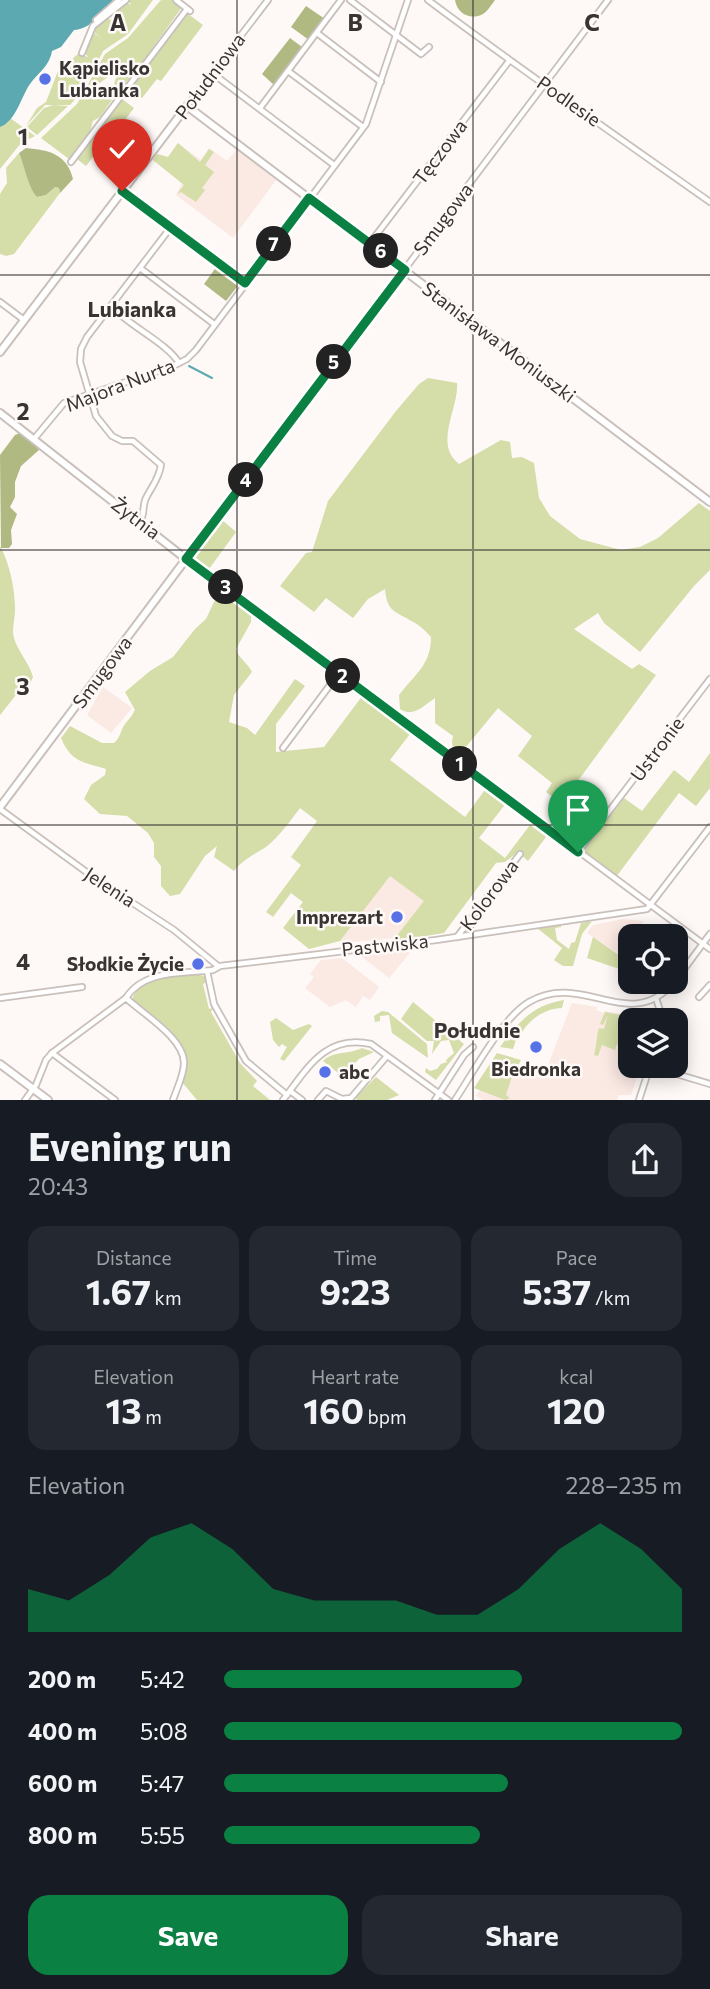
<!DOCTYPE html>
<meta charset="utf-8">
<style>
body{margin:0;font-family:Commissioner,sans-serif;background:#242831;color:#f1f3f6;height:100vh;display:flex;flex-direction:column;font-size:26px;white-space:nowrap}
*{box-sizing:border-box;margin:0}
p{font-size:23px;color:#9ea1a6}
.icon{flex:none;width:38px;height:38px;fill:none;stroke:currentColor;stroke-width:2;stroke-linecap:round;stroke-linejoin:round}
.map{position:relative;height:1100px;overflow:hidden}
.side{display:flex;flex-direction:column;background:#171b24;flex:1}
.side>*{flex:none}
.fabs{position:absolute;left:618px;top:924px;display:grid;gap:14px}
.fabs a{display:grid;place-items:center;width:70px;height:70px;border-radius:14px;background:#171b24;box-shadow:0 4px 18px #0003;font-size:35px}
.pin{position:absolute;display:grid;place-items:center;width:60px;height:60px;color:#fff;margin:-72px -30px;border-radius:50% 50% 50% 0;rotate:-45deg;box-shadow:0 0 7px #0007}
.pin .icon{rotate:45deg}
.km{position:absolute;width:35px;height:35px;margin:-18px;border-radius:50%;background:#222;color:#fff;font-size:19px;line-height:35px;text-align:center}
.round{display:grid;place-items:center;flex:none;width:74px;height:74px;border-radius:21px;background:#242831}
.headline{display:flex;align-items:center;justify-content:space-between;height:119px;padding:0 28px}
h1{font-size:38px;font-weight:700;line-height:52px}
.figures{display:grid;grid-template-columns:repeat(3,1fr);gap:10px;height:119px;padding:7px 28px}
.figures div{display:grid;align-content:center;border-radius:18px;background:#242831;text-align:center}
.figures b{font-size:35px;font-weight:700}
.figures small{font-size:19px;font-weight:400}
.figures p{font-size:19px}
.chart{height:196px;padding:14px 28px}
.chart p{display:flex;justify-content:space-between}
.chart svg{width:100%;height:126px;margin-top:7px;fill:#0b8043;opacity:.7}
.cta{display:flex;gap:14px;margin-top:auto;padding:14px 28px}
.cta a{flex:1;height:80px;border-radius:21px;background:#0b8043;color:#fff;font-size:28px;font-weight:700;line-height:80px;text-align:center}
.cta a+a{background:#242831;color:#f1f3f6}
ul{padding:0 28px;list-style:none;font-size:23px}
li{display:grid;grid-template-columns:112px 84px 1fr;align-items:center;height:52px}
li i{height:18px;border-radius:9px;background:#0b8043}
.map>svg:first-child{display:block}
.built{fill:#fbe9e3}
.green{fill:#d5dda9}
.forest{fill:#b0b981}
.water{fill:#5ca9b2}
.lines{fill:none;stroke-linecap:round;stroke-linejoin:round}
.stream{stroke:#5ca9b2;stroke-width:2}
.street-casing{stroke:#c9c0bc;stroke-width:8}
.secondary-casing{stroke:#c9c0bc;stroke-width:10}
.street{stroke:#fff;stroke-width:4.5}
.secondary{stroke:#fff;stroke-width:6}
.route-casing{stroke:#fff;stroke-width:14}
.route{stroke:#0b8043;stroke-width:9}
.grid{fill:none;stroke:#383433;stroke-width:2;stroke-opacity:0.55}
.poi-dot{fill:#5771e7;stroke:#fef9f6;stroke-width:2.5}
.labels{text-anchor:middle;stroke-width:5;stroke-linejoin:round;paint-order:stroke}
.poi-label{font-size:19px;font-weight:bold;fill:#383433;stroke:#fef9f6;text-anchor:start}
.street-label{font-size:19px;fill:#383433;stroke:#fef9f6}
.neighbourhood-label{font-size:21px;font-weight:bold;fill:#383433;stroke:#fef9f6}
.grid-label{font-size:23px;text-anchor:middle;font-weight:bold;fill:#383433;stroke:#fef9f6;stroke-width:5;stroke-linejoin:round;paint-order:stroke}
</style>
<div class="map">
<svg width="710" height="1100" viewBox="0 0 710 1100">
<rect width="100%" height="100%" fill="#fef9f6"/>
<g class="built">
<polygon points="178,143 201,160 209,148 227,161 237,149 277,179 233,238 176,195 182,183 153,160 157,154 168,157"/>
<polygon points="103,687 132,708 111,733 87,715"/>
<polygon points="390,875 425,901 395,938 343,943 340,941"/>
<polygon points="623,919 644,921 633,936 630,936 630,941 620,955 587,933 593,925"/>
<polygon points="405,950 410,953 389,978 361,956"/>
<polygon points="342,958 379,987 370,1000 363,996 356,1007 346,1000 330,1007 305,988 314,977 310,974 321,960"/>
<polygon points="572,1003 597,1007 596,1010 603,1013 605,1011 626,1015 645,1013 656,1020 630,1020 630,1066 641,1066 631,1095 619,1095 617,1100 483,1100 476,1096 501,1059 545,1073"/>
</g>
<g class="green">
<polygon points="128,0 153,0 128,34 103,51 92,74 79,95 70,105 45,105 26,126 37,108 46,102 58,71 78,54 88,57 85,53 94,33 102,39 94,32 96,26 107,17 110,20 116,15 114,12 127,3 131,5"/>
<polygon points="161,0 172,0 182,7 141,64 133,68 129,79 121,88 114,84 119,68 116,66 112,74 90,90 99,94 110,91 113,86 118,91 100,117 93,121 90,132 69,159 41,138 77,104 105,54 128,38"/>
<polygon points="188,14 203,25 161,81 157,79 142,98 130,89"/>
<polygon points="122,99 134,108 118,129 114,130 86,166 77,159"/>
<polygon points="53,105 68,106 37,135 27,127 44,108"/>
<polygon points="10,118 35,136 21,143 0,169 0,127"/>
<polygon points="178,143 200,162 209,149 214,152 205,165 214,172 202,188 205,190 196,202 181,192 177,194 184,185 153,160 157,154 168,157"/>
<path d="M19 153C24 165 30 189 37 197L46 195 55 187 59 188 60 193 14 254 6 256 0 254V194L7 183 6 168Z"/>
<path d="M428 378 457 383C459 408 433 444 459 464L501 440 510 442 512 458 522 457 534 463 539 498 550 516 580 539 621 550 640 547 658 538 699 503 710 511V570L694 586 640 652 604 623 598 613 574 629 632 669 639 664 656 675 563 801 556 793 551 796 546 792 552 783 518 756 532 736 498 708 461 753 458 754C452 748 451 744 453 736L435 723V698C424 705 414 718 400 709L399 695C415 674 431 665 431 637 426 632 420 625 413 622 395 611 387 612 385 589L368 599 353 618 326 598 314 612 280 586 306 553 312 552 328 501 396 411 419 384Z"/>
<polygon points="221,519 236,532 209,569 193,556"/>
<path d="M0 546C10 564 15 590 15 610 15 617 13 625 13 632 14 648 29 661 33 677L30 684 20 690 0 715Z"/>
<path d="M220 594 228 595 251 614V622L236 649C238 658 248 663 252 672L234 695 229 722 247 728 255 735 295 679 305 686 276 724V752L324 747 363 695 400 723 410 734 390 760 465 817 487 787 507 802 479 838 505 858 533 821 549 833 528 861 518 852 505 862 496 863 444 933 395 941V938L424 901 390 876 340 941 309 949 283 928 303 902 291 893 273 917 266 912 301 865 291 857 317 821 300 808C290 821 280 836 266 847 254 855 243 859 234 871L214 857 217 846 205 856 180 894 170 896 161 886V866L154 857V843L148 833 127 816 100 814 84 799 91 785 105 775 106 769C83 762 71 762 61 738L70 726 102 743H114C121 737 120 731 125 724 129 719 132 716 135 710L125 692 150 671 173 657 195 629 206 619 214 602Z"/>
<polygon points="710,753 710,788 696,806 679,793 616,877 585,854 585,849 624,798 642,811 674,770 689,782"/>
<polygon points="592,921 582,934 573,966 563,966 554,960 562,948 537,928 561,924 561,927 555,928 557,940 569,949 571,943 575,942 581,923"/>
<polygon points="593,937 630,963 630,975 628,972 587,958"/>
<path d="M196 974 207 977V982L203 984 209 1009 213 1008 211 1012 240 1063 257 1081 253 1086 270 1100H197L182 1082C184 1075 187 1068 187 1061 184 1034 152 1015 132 1000 139 975 175 977 196 974Z"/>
<path d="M564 1000 562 1008C545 1008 526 1021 520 1037H517L513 1049 500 1047C518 1022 533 1005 564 1000Z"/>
<polygon points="413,1002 464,1044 436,1080 425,1072 426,1068 430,1071 437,1069 441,1064 447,1062 446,1060 454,1053 449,1040 441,1041 432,1054 434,1041 427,1041 401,1019"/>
<polygon points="382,1011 388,1012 427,1044 428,1058 392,1033 389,1015 380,1016 380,1021 375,1022 374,1016"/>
<path d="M605 1012 626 1016H636L630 1020 628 1041 625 1037 622 1038V1042L617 1044 615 1050 602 1045 598 1056 594 1055C597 1045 596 1037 599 1028L604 1029 608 1015 603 1025 600 1024Z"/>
<polygon points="276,1018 293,1030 309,1024 312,1026 284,1061 280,1059 287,1047 282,1044 279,1047 273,1040 270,1022"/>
<path d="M362 1048 374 1052 359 1059 342 1076 323 1061C335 1050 348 1055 362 1048Z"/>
<polygon points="497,1053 521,1060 519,1064 516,1064 506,1095 510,1098 505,1100 474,1088"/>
<polygon points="376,1077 399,1095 387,1100 357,1100 355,1098"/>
</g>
<g class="forest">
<path d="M455 0H495C491 5 488 11 483 14 470 21 457 13 455 0Z"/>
<polygon points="306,6 325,19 309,40 291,27"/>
<polygon points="290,38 302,47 274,85 262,74"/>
<path d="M26 148C49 150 67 154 73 179L60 193 59 188 55 187 46 195 37 197C29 189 24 165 19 153Z"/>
<polygon points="217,266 240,283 226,301 204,284"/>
<polygon points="20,433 39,448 39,450 21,466 15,482 15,497 10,507 17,514 11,530 12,544 9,548 1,548 0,455 15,435"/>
</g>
<path class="water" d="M0 0H113C104 13 90 29 74 30L61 47 52 51C49 68 36 74 28 87 20 101 15 121 0 127Z"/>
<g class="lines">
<polyline class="stream" points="189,366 212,378"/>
<defs>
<g id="street">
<polyline points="176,0 190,11"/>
<polyline points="350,0 421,54 429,47"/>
<path d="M428 0C520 69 615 135 710 202"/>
<polyline points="608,0 186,559 710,949"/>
<polyline points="96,20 119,0"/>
<polyline points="317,33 381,82"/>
<polyline points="82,53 93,26 126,0"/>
<polyline points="288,71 363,127"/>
<polyline points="212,73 334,165"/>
<polyline points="187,106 268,0"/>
<polyline points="260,108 341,0"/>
<polyline points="71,162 187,9"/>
<polyline points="122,191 245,283"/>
<polyline points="370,243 509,61"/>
<polyline points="140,268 214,324"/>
<polyline points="0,302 24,320"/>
<path d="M111 306C129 326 167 343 179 363"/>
<polyline points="34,439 64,403 173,366 187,359 196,350 366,124 408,0"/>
<path d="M140 522C145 514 142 506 146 498 152 486 159 479 161 465L133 441H122L112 436 96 416 80 362 81 349 87 337 171 227"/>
<polyline points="283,748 339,673"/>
<polyline points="0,809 96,879 174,930 218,966"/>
<polyline points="578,852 710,679"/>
<polyline points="457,937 520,854"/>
<polyline points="207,971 214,1004 246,1061 287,1095"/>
<polyline points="676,980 710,934"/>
<polyline points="699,997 710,985"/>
<polyline points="0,998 82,987"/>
<path d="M126 998C144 969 184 974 213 970L220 966 436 940 647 909 710 827"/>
<polyline points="656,998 663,1020"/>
<polyline points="52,1053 115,1100"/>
<polyline points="650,1066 710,1084"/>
<polyline points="290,1091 302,1100"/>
<path d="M25 1100 36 1085 46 1060 52 1053 126 998C143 1014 184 1038 184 1063 184 1075 177 1088 173 1100"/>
<path d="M283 1100C307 1069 325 1034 371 1044L448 1100"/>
<polyline points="318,1100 326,1091 342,1099 351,1098 387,1056"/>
<polyline points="435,1100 464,1055 473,1047"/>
<path d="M455 1100C473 1073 502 1018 529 1002 583 970 630 1035 674 982"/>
<polyline points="639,1100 650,1066"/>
</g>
<g id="secondary">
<polyline points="0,352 187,106 710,502"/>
<polyline points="0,413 186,559 0,807"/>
<polyline points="0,1064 48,1100"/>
</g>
</defs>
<use href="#street" class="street-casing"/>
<use href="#secondary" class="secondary-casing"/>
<use href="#street" class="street"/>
<use href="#secondary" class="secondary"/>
</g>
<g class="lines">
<defs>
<polyline id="route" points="122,191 245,283 309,198 405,270 186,559 578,852"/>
</defs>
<use href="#route" class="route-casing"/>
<use href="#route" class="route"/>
</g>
<path class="grid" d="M237 0V1100M473 0V1100M0 275H710M0 550H710M0 825H710"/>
<g class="poi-dot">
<circle cx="45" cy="79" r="7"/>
<circle cx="397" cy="917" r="7"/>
<circle cx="198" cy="964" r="7"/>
<circle cx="536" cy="1047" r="7"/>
<circle cx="325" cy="1072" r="7"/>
</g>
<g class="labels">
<g class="poi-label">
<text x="59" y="75">Kąpielisko<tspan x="59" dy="22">Lubianka</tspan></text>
<text x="383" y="924" text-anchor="end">Imprezart</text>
<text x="184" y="971" text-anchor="end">Słodkie Życie</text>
<text x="536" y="1076" text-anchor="middle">Biedronka</text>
<text x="339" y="1079">abc</text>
</g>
<g class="street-label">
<text transform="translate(210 76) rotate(-53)" y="7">Południowa</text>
<text transform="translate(569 101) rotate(35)" y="7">Podlesie</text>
<text transform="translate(440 152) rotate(-53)" y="7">Tęczowa</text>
<text transform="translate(443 219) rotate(-53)" y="7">Smugowa</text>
<text transform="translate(499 342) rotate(37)" y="7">Stanisława Moniuszki</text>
<text transform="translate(120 385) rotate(-21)" y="7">Majora Nurta</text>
<text transform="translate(136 518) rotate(37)" y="7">Żytnia</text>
<text transform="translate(102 672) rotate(-53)" y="7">Smugowa</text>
<text transform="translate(657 749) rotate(-53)" y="7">Ustronie</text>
<text transform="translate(110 887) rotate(33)" y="7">Jelenia</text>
<text transform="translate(489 895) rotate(-53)" y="7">Kolorowa</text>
<text transform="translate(385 945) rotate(-6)" y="7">Pastwiska</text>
</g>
<g class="neighbourhood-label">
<text x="132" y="317">Lubianka</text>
<text x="477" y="1038">Południe</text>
</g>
</g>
<g class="grid-label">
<text x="118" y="31">A</text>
<text x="355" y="31">B</text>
<text x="592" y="31">C</text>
<text x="23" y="145">1</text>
<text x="23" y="420">2</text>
<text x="23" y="695">3</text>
<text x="23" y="970">4</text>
</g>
</svg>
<div class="fabs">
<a><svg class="icon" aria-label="locate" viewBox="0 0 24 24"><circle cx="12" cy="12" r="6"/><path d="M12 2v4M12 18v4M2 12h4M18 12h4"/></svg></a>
<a><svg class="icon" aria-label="layers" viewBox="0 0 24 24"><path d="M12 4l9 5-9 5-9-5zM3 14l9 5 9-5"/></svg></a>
</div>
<div class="pin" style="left:578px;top:852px;background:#1e9e55"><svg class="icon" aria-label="arrive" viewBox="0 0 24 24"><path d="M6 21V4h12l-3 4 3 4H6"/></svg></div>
<div class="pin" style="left:122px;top:191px;background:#d93025"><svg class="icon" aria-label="check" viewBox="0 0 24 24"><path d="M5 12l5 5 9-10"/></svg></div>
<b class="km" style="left:460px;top:764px">1</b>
<b class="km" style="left:343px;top:676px">2</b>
<b class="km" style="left:226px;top:587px">3</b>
<b class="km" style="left:246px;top:480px">4</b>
<b class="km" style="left:334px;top:362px">5</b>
<b class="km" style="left:381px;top:251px">6</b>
<b class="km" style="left:274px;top:244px">7</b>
</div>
<section class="side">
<div class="headline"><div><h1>Evening run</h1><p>20:43</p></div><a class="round"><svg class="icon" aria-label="share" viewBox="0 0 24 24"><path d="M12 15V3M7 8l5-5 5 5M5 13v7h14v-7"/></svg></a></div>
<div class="figures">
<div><p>Distance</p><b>1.67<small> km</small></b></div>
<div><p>Time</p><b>9:23</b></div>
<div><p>Pace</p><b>5:37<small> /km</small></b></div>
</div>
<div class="figures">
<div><p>Elevation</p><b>13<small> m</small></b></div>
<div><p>Heart rate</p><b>160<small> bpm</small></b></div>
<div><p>kcal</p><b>120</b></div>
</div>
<div class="chart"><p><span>Elevation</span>228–235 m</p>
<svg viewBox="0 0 160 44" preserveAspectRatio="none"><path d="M0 44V29L10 33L20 24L30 11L40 6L50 15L60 29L70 33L80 33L90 33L100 38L110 38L120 29L130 15L140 6L150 15L160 29V44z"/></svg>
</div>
<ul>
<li><b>200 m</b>5:42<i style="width:65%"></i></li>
<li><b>400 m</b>5:08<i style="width:100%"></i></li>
<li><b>600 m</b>5:47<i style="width:62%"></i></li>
<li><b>800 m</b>5:55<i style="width:56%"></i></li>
</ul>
<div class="cta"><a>Save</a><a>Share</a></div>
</section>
